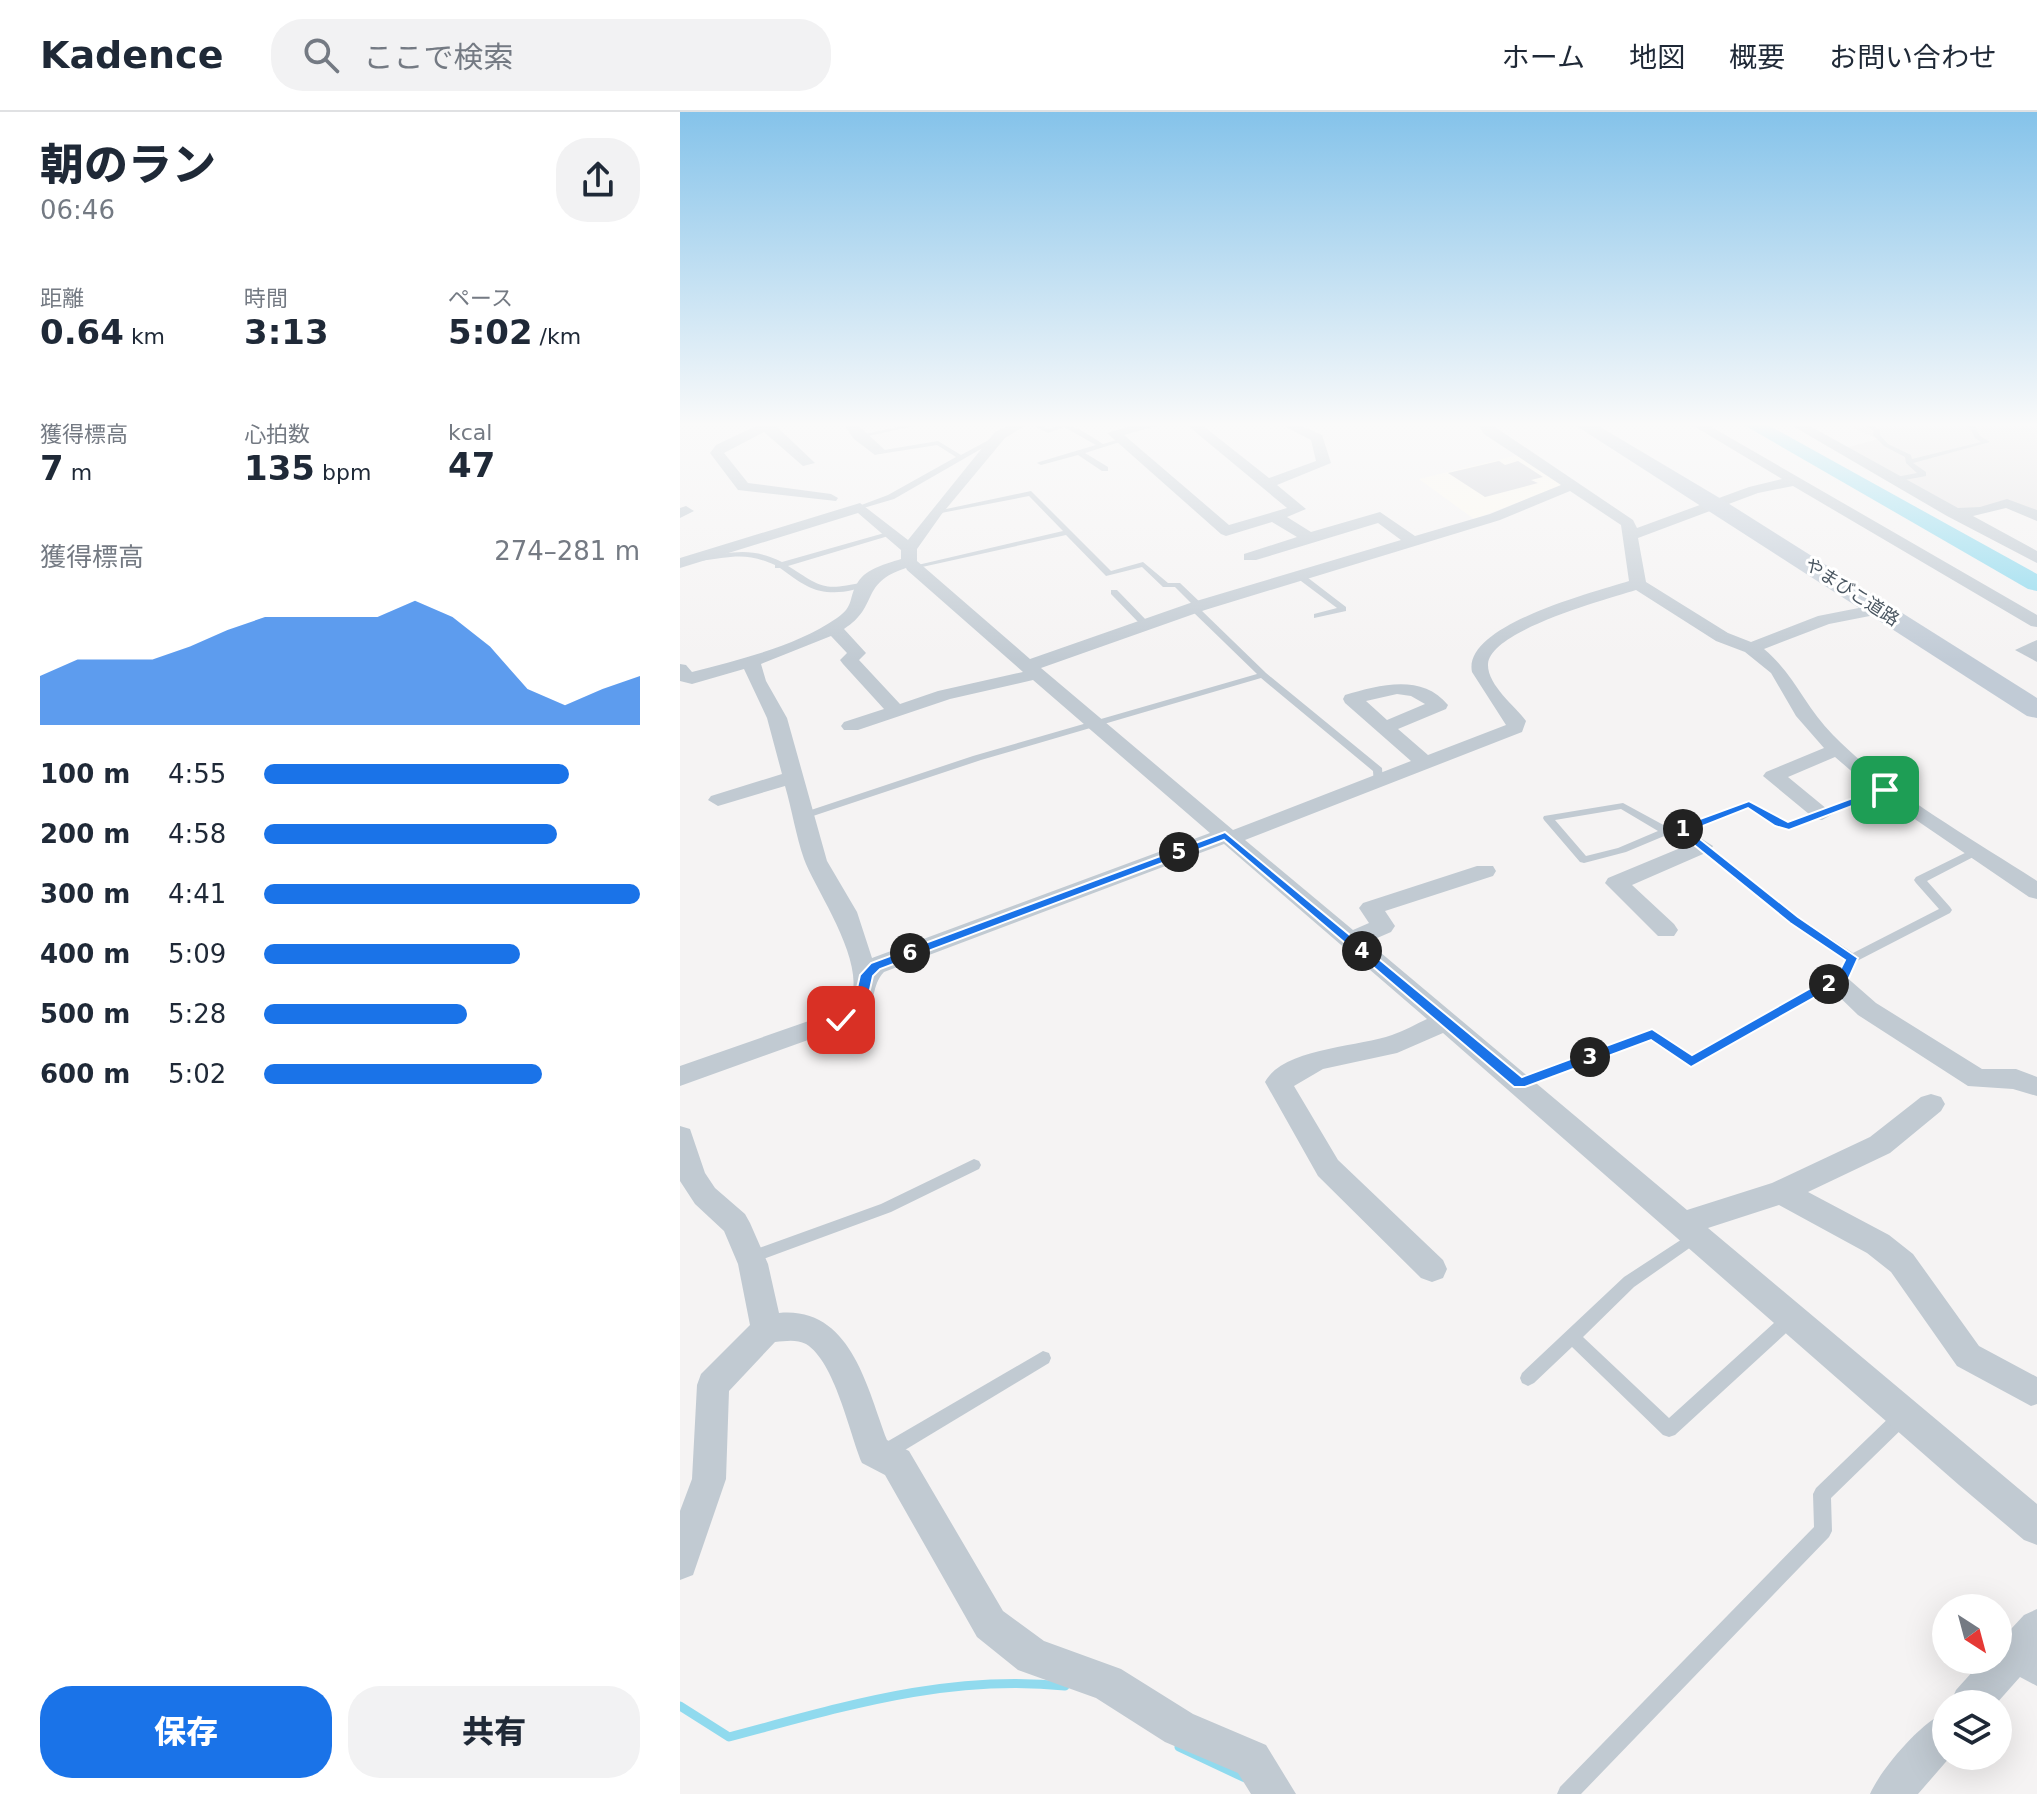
<!DOCTYPE html>
<html lang="ja">
<meta charset="utf-8">
<style>
body{margin:0;font-family:"DejaVu Sans","Noto Sans JP",sans-serif;background:#f2f2f3;color:#1f2937;height:100vh;display:flex;flex-direction:column;font-size:30px;white-space:nowrap}
*{box-sizing:border-box;margin:0}
p{font-size:26px;color:#747a83}
.icon{flex:none;width:44px;height:44px;fill:none;stroke:currentColor;stroke-width:2;stroke-linecap:round;stroke-linejoin:round}
.map{position:relative;flex:1;overflow:hidden}
.drawer{display:flex;flex-direction:column;background:#fff;width:680px}
.drawer>*{flex:none}
.needle{width:52px;rotate:144deg}
.fabs{position:absolute;left:1252px;top:1482px;display:grid;gap:16px}
.fabs a{display:grid;place-items:center;width:80px;height:80px;border-radius:50%;background:#fff;box-shadow:0 8px 32px #0002;font-size:40px}
.pin{position:absolute;display:grid;place-items:center;width:68px;height:68px;color:#fff;margin:-34px;border-radius:16px;box-shadow:0 4px 12px #0006}
.km{position:absolute;width:40px;height:40px;margin:-20px;border-radius:50%;background:#222;color:#fff;font-size:22px;line-height:40px;text-align:center}
.round{display:grid;place-items:center;flex:none;width:84px;height:84px;border-radius:32px;background:#f2f2f3}
.overview{display:flex;align-items:center;justify-content:space-between;height:136px;padding:0 40px}
h1{font-size:44px;font-weight:800;line-height:60px}
.stats{display:grid;grid-template-columns:repeat(3,1fr);gap:12px;height:136px;padding:8px 40px}
.stats div{display:grid;align-content:center}
.stats b{font-size:34px;font-weight:800}
.stats small{font-size:22px;font-weight:400}
.stats p{font-size:22px}
.chart{height:224px;padding:16px 40px}
.chart p{display:flex;justify-content:space-between}
.chart svg{width:100%;height:144px;margin-top:8px;fill:#1a73e8;opacity:.7}
.primary-button{display:flex;gap:16px;margin-top:auto;padding:16px 40px}
.primary-button a{flex:1;height:92px;border-radius:32px;background:#1a73e8;color:#fff;font-size:32px;font-weight:800;line-height:92px;text-align:center}
.primary-button a+a{background:#f2f2f3;color:#1f2937}
ul{padding:0 40px;list-style:none;font-size:26px}
li{display:grid;grid-template-columns:128px 96px 1fr;align-items:center;height:60px}
li i{height:20px;border-radius:10px;background:#1a73e8}
header{display:flex;align-items:center;gap:48px;box-sizing:border-box;height:112px;padding:0 40px;background:#fff;border-bottom:2px solid #e0e1e3}
header strong{font-size:38px}
nav{display:flex;gap:44px;margin-inline-start:auto;font-size:28px}
.search{width:560px;height:72px;background:#f2f2f3;display:flex;align-items:center;gap:20px;box-sizing:border-box;padding:0 28px;border-radius:32px;color:#747a83;font-size:30px}
main{display:flex;flex:1;min-height:0}
.map>svg:first-child{display:block}
.commercial{fill:#fdf9ef}
.education{fill:#e6e4e5}
.lines{fill:none;stroke-linecap:round;stroke-linejoin:round}
.stream{stroke:#90daee;stroke-width:9}
.river{fill:#90daee;fill-rule:evenodd}
.building{fill:#cdcfd5}
.lane{fill:#c1cad2;fill-rule:evenodd}
.street{fill:#c1cad2;fill-rule:evenodd}
.secondary{fill:#c1cbd6;fill-rule:evenodd}
.route{fill:#1a73e8;stroke:#fff;stroke-width:2}
.labels{text-anchor:middle;stroke-width:6;stroke-linejoin:round;paint-order:stroke}
.far-street-label{font-size:18px;fill:#4a5661;stroke:#fff}
</style>
<header>
<strong>Kadence</strong>
<div class="search"><svg class="icon" aria-label="search" viewBox="0 0 24 24"><circle cx="10" cy="10" r="6"/><path d="M15 15l6 6"/></svg>ここで検索</div>
<nav><a>ホーム</a><a>地図</a><a>概要</a><a>お問い合わせ</a></nav>
</header>
<main>
<section class="drawer">
<div class="overview"><div><h1>朝のラン</h1><p>06:46</p></div><a class="round"><svg class="icon" aria-label="share" viewBox="0 0 24 24"><path d="M12 15V3M7 8l5-5 5 5M5 13v7h14v-7"/></svg></a></div>
<div class="stats">
<div><p>距離</p><b>0.64<small> km</small></b></div>
<div><p>時間</p><b>3:13</b></div>
<div><p>ペース</p><b>5:02<small> /km</small></b></div>
</div>
<div class="stats">
<div><p>獲得標高</p><b>7<small> m</small></b></div>
<div><p>心拍数</p><b>135<small> bpm</small></b></div>
<div><p>kcal</p><b>47</b></div>
</div>
<div class="chart"><p><span>獲得標高</span>274–281 m</p>
<svg viewBox="0 0 160 44" preserveAspectRatio="none"><path d="M0 44V29L10 24L20 24L30 24L40 20L50 15L60 11L70 11L80 11L90 11L100 6L110 11L120 20L130 33L140 38L150 33L160 29V44z"/></svg>
</div>
<ul>
<li><b>100 m</b>4:55<i style="width:81%"></i></li>
<li><b>200 m</b>4:58<i style="width:78%"></i></li>
<li><b>300 m</b>4:41<i style="width:100%"></i></li>
<li><b>400 m</b>5:09<i style="width:68%"></i></li>
<li><b>500 m</b>5:28<i style="width:54%"></i></li>
<li><b>600 m</b>5:02<i style="width:74%"></i></li>
</ul>
<div class="primary-button"><a>保存</a><a>共有</a></div>
</section>
<div class="map">
<svg width="1357" height="1682" viewBox="0 0 1357 1682">
<rect width="100%" height="100%" fill="#f5f3f3"/>
<polygon class="commercial" points="842,342 885,373 794,407 739,367"/>
<polygon class="education" points="1167,313 1357,313 1357,402 1329,388 1288,399 1277,397 1165,336 1198,327"/>
<g class="lines">
<g class="stream">
<path d="M0 1594 49 1625C163 1595 266 1562 385 1574"/>
<polyline points="499,1635 565,1666"/>
</g>
<polygon class="river" points="1064,313 1088,313 1357,462 1357,479 1348,477"/>
</g>
<polygon class="building" points="819,349 825,353 838,349 863,365 851,368 858,371 805,385 768,361"/>
<g class="lines">
<g class="lane">
<polygon points="226,313 239,313 179,326 176,324"/>
<path d="M352 313H360L368 317C392 308 403 320 423 332L443 326 446 328 405 341 428 355V359H422L398 343 361 353 357 351 359 350 416 333 384 315 368 321Z"/>
<polygon points="1184,313 1192,313 1200,317 1200,323 1208,332 1231,343 1232,347 1301,330 1295,326 1288,313 1294,313 1300,324 1310,330 1233,351 1246,360 1246,364 1214,370 1210,368 1211,366 1237,361 1226,351 1225,345 1204,334 1193,323 1194,319"/>
<polygon points="318,323 321,325 320,326 214,387 180,397 176,395 208,383 276,345 257,333 200,342 198,341 198,339 258,329 281,343"/>
<polygon points="351,379 431,459 463,450 488,471 500,471 522,492 523,494 519,496 586,561 702,656 703,671 702,673 694,673 693,659 581,566 301,648 127,706 119,706 118,704 119,702 293,644 577,562 511,498 510,496 514,494 495,475 483,475 462,455 426,464 386,423 233,457 229,455 383,419 349,384 256,402 252,400"/>
<path d="M208 420 215 422 108 454C143 476 142 479 185 470L189 472C172 481 145 484 127 474 117 469 109 462 100 456H95V453C64 439 50 446 19 449L15 447 19 445C53 441 69 434 102 450Z"/>
<polygon points="617,462 623,462 666,495 666,499 634,506 634,502 657,496 617,466"/>
<polygon points="431,478 437,478 469,511 469,515 463,515 431,482"/>
<path d="M1205 675 1209 676 1210 678 1209 680 1109 717 1095 714 1068 696 1010 719 1118 805 1173 841 1259 797 1236 771 1234 768 1236 765 1291 738H1299L1300 740 1299 742 1247 769 1270 795 1272 798 1270 801 1177 849 1169 866 1016 952H1006L971 928 845 975H835L833 971 835 967 972 917 1011 943 1160 860 1165 847 1110 811 1000 721 989 722 946 740 904 751 900 750 864 708 863 706 864 704 943 691 989 716 1000 715 1069 689 1102 709 1108 711ZM941 697 978 719 938 736 906 744 875 708Z"/>
<polygon points="294,1047 299,1049 301,1053 299,1057 211,1100 70,1152 65,1151 62,1146 65,1141 201,1092"/>
<polygon points="1016,1118 1021,1120 1023,1124 1021,1128 954,1175 903,1225 989,1306 1104,1202 1110,1200 1116,1202 1118,1207 1116,1212 995,1323 989,1325 983,1323 892,1235 854,1271 848,1274 842,1271 840,1266 842,1261 944,1165"/>
<polygon points="363,1239 369,1241 371,1246 369,1251 210,1347 204,1349 198,1347 195,1341 198,1335"/>
<polygon points="1222,1297 1228,1299 1230,1305 1228,1311 1151,1386 1152,1419 1149,1425 901,1682 877,1682 880,1675 1134,1415 1133,1382 1136,1376 1216,1299"/>
</g>
<g class="street">
<polygon points="78,313 95,313 135,351 123,354 84,320 44,341 68,371 151,382 158,386 156,389 58,378 30,341 36,333"/>
<polygon points="164,313 178,313 207,340 195,343 174,327"/>
<path d="M329 313H346L325 326 261 403 237 437V449L350 547 513 490 721 428 698 411 576 448H564V442L617 425 592 410 546 424 541 422 427 321 454 313H480L444 323 549 413 607 396 507 313H522L589 366 636 349 631 328 602 313H620L642 323 651 351 597 373 626 397 607 405 631 420 700 400 735 424 810 402 881 373 804 322 798 313H812L953 408 957 416 1069 375 1102 367 1012 313H1028L1357 503V515L1351 514 1113 374 1078 381 958 426 966 470 1048 521 1071 530 1138 504 1199 492 1205 493 1208 497 1205 501 1149 512 1084 537C1115 563 1125 595 1153 623 1211 682 1288 724 1357 769V787L1349 785 1198 682 1155 645 1108 665 1153 702 1142 708 1135 707 1083 664 1086 660 1144 636 1116 604 1091 561 1065 540 1036 529 956 478C928 487 810 518 808 552 807 573 835 594 846 609L842 620 565 728 673 818 689 811 679 796 683 791 797 754H813L816 759 813 764 705 799 715 814 711 820 688 830 1007 1098 1092 1071 1190 1025 1241 985 1251 982 1261 985 1265 992 1261 999 1210 1041 1128 1080 1209 1123 1233 1142 1299 1234 1357 1265V1292L1351 1294 1277 1254 1211 1160 1187 1141 1099 1093 1028 1116 1357 1392V1433L1344 1428 1279 1373 763 921 717 941 643 957 614 974 658 1048 763 1148 767 1157 763 1166 752 1170 741 1166 638 1064 585 970C603 936 679 935 712 923 724 919 736 912 747 907L544 732 204 860C190 874 197 895 181 909L0 974V954L163 897C198 866 136 780 124 747 116 724 112 698 105 674L38 694 28 688 31 684 102 662 87 606 64 557 12 572 0 569V552L6 553 12 560C60 547 115 535 157 506 175 494 168 485 178 470 187 456 206 452 221 447V438L178 401 0 456V446L180 391 228 428 315 320ZM890 379 941 413 949 469C915 480 782 513 792 560L826 613 748 643 718 617 766 597 768 593C742 561 699 573 665 583L663 587 665 591 731 649 553 718 361 556 525 498 820 408ZM226 456 227 458 343 560 258 579 220 592 179 548 186 541 164 517C200 494 179 471 226 456ZM151 524 167 541 160 548 163 552 204 597 164 610 161 614 164 618H178L270 587 353 568 530 721 192 846 177 800 147 749 107 606 86 569 81 552ZM717 582 731 584 745 592 707 608 686 589Z"/>
<polygon points="1111,313 1128,313 1278,396 1300,395 1327,387 1357,398 1357,409 1326,396 1293,404 1357,439 1357,451 1267,404"/>
<polygon points="6,394 14,399 0,406 0,396"/>
<polygon points="1357,528 1357,550 1335,538"/>
<polygon points="1022,727 1033,734 1030,739 952,773 994,812 998,818 994,824 978,824 925,771 928,766"/>
<polygon points="1155,860 1164,863 1196,891 1302,957 1336,957 1357,965 1357,984 1333,977 1288,974 1178,903 1143,869 1146,863"/>
<path d="M0 1014 10 1017 25 1061 35 1076 65 1102 70 1111 88 1152 99 1201C171 1194 187 1276 207 1328L229 1339 323 1499 364 1529 441 1557 513 1602 586 1633 616 1682H571L558 1661 485 1630 416 1586 338 1558 297 1525 205 1363 182 1351C169 1320 155 1250 126 1232 116 1227 106 1229 95 1230L49 1279 46 1367 13 1463 0 1468V1399L12 1367 17 1273 21 1262 70 1213 58 1152 44 1119 15 1092 0 1069Z"/>
<polygon points="1357,1497 1357,1574 1340,1565 1316,1592 1270,1592 1276,1578 1303,1548 1318,1548 1318,1531 1344,1503"/>
<path d="M1266 1600V1644H1271L1238 1682H1190C1201 1657 1241 1610 1266 1600Z"/>
</g>
<polygon class="secondary" points="895,313 917,313 1043,388 1357,586 1357,606 1347,604"/>
</g>
<linearGradient id="sky" x2="0" y2="1"><stop stop-color="#85c3ea"/><stop offset="0.57" stop-color="#fafafa"/><stop offset="1" stop-color="#fafafa" stop-opacity="0"/></linearGradient>
<rect width="1357" height="548" fill="url(#sky)"/>
<polygon class="route" points="1205,674 1209,675 1209,680 1109,718 1095,714 1068,696 1010,719 1118,805 1178,846 1169,866 1011,955 971,928 845,975 834,975 544,728 200,857 193,864 185,900 161,913 154,908 173,894 180,863 191,851 545,720 842,965 972,917 1012,943 1159,860 1165,848 1110,811 998,720 998,715 1069,689 1108,710"/>
<g class="labels">
<g class="far-street-label">
<text transform="translate(1172 480) rotate(33)" y="6">やまびこ道路</text>
</g>
</g>
</svg>
<div class="fabs">
<a><svg class="needle" viewBox="-14 -14 28 28"><path d="M0-13l5 13h-10z" fill="#e53935"/><path d="M0 13l5-13h-10z" fill="#747a83"/></svg></a>
<a><svg class="icon" aria-label="layers" viewBox="0 0 24 24"><path d="M12 4l9 5-9 5-9-5zM3 14l9 5 9-5"/></svg></a>
</div>
<div class="pin" style="left:1205px;top:678px;background:#1e9e55"><svg class="icon" aria-label="arrive" viewBox="0 0 24 24"><path d="M6 21V4h12l-3 4 3 4H6"/></svg></div>
<div class="pin" style="left:161px;top:908px;background:#d93025"><svg class="icon" aria-label="check" viewBox="0 0 24 24"><path d="M5 12l5 5 9-10"/></svg></div>
<b class="km" style="left:1003px;top:717px">1</b>
<b class="km" style="left:1149px;top:872px">2</b>
<b class="km" style="left:910px;top:945px">3</b>
<b class="km" style="left:682px;top:839px">4</b>
<b class="km" style="left:499px;top:740px">5</b>
<b class="km" style="left:230px;top:841px">6</b>
</div>
</main>
